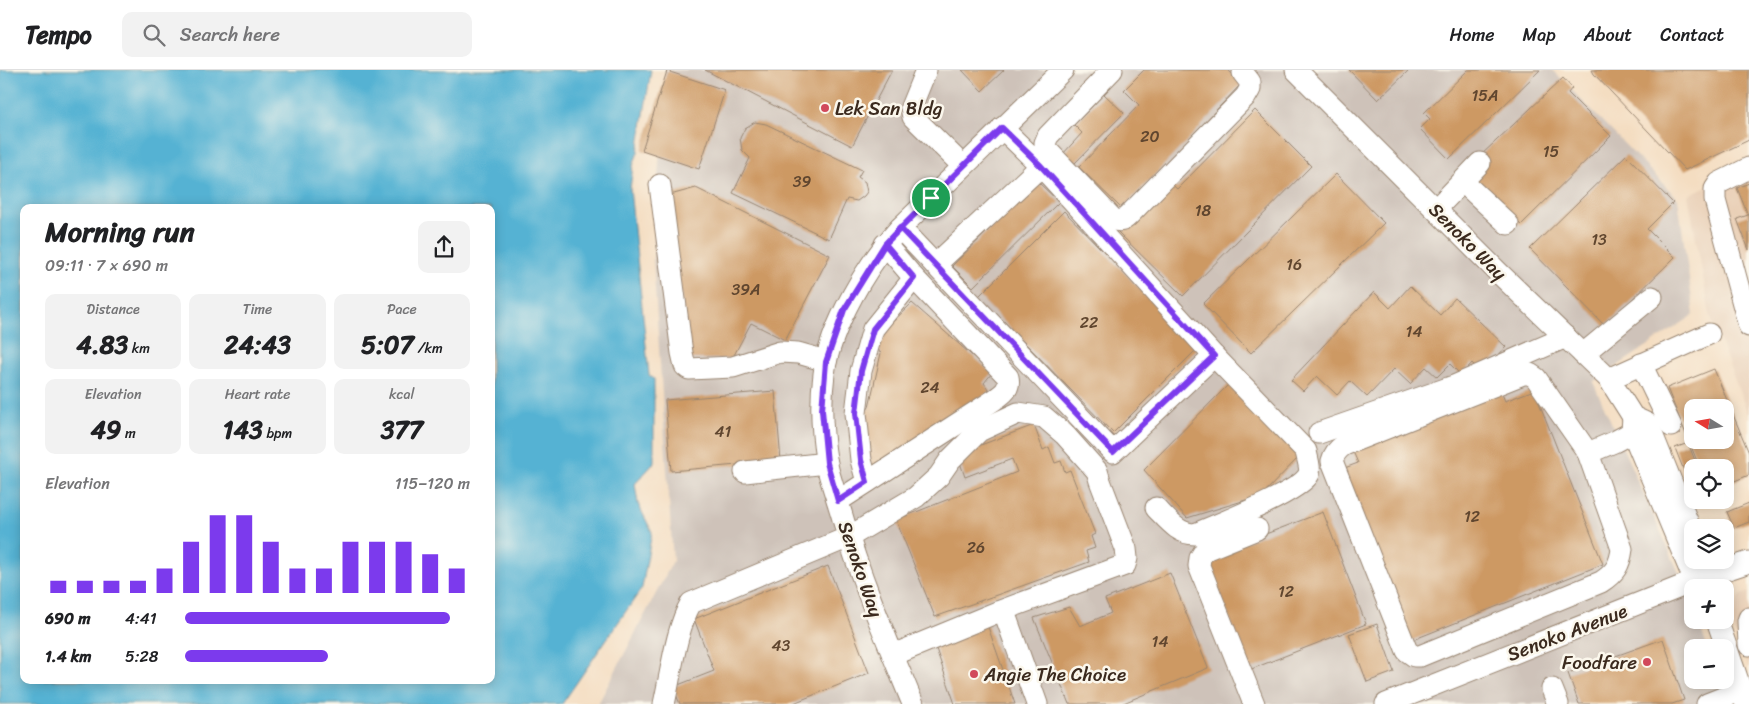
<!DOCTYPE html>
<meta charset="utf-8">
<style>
body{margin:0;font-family:Sriracha,sans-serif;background:#f2f2f2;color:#202124;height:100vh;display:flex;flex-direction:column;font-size:19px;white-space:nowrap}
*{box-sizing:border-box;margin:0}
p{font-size:16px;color:#757577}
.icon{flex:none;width:28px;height:28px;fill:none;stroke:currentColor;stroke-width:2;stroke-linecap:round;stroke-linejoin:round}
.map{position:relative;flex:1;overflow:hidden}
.side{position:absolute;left:20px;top:134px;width:475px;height:480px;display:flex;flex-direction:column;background:#fff;border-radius:10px;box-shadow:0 2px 12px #0003}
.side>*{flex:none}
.needle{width:32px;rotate:281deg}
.tools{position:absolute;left:1684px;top:329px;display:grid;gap:10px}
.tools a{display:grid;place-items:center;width:50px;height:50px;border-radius:10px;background:#fff;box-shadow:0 2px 12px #0003;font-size:25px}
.pin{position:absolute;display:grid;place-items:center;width:42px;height:42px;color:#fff;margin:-21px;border:2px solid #fff;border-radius:50%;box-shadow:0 1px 5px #0007}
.round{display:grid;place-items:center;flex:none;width:52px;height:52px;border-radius:10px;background:#f2f2f2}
.summary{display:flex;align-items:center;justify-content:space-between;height:85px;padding:0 25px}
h1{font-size:28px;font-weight:800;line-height:38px}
.stats{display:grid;grid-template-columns:repeat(3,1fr);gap:8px;height:85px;padding:5px 25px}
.stats div{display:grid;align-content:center;border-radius:10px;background:#f2f2f2;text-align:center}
.stats b{font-size:25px;font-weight:800}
.stats small{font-size:14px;font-weight:400}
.stats p{font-size:14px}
.chart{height:140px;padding:10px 25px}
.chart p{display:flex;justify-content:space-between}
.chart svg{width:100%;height:90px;margin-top:5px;stroke:#7c3aed;stroke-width:6}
ul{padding:0 25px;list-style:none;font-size:16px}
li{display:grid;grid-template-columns:80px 60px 1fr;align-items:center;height:38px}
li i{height:12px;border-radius:6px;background:#7c3aed}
header{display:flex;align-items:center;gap:30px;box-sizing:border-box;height:70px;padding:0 25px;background:#fff;border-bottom:1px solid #e0e0e0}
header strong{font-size:24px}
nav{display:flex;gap:28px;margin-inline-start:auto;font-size:18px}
.search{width:350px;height:45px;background:#f2f2f2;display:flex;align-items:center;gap:12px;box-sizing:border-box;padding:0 18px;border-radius:10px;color:#757577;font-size:19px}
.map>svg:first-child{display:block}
.built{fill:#e9cfb6}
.industrial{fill:#cec2b9}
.water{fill:#54b2d3;stroke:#486e78;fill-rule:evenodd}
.building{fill:#cd9963;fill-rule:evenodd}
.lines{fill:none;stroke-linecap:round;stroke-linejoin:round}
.minor-casing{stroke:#988470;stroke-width:23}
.minor{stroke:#fff;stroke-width:21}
.route-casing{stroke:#fff;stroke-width:10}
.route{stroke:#7c3aed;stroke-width:6}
.poi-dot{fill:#d1495b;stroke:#fbf7ec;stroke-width:2}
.labels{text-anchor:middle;stroke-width:5;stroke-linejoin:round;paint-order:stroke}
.number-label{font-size:16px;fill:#60462f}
.poi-label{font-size:19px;fill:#3b2a1e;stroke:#fbf7ec;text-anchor:start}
.street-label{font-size:19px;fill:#3b2a1e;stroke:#fbf7ec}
</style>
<header>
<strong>Tempo</strong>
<div class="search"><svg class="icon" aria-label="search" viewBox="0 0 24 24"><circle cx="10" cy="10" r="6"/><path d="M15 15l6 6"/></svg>Search here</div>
<nav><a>Home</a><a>Map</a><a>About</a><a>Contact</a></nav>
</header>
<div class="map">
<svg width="1749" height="634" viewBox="0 0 1749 634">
<rect width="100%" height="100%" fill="#fbf7ec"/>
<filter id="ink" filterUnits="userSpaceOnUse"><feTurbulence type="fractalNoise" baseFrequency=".02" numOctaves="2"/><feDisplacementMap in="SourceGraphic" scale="10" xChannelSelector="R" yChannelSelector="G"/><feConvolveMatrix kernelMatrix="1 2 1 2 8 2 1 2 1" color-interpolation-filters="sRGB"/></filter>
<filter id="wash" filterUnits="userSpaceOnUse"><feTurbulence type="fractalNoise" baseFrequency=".0096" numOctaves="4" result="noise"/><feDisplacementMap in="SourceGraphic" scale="20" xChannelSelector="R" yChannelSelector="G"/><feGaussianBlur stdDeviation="1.12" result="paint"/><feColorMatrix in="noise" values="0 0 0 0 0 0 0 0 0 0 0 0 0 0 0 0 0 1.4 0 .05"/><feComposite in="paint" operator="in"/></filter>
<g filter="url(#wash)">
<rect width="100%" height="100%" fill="#f4ddc1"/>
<g class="built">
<polygon points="1749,96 1749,347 1710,245 1688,125"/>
<polygon points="1749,522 1749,599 1731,553 1732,542 1741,525"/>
</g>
<polygon class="industrial" points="665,0 1552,0 1678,129 1694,245 1593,312 1690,527 1692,534 1692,550 1698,550 1707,577 1692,578 1692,610 1719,610 1727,634 598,634 673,491 653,188"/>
<path class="water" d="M0 0H651L638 82 633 96 630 119 649 305 654 309V393L635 414 638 434 652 462 642 518 562 634H0ZM24 138H491V610H24Z"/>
<g id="blocks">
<g class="building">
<polygon points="705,0 892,0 852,76"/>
<polygon points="962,0 1004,0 982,21"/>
<polygon points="1144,0 1228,0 1242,13 1122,139 1079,97 1139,35 1124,20"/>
<polygon points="1349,0 1409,0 1378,30"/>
<polygon points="1468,0 1540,0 1449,89 1420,59 1430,49 1424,43"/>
<polygon points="1592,0 1749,0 1749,70 1685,100 1594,4"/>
<polygon points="667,1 725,20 699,99 642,80"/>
<polygon points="1563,8 1572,18 1568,23 1611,66 1521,155 1476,110 1480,86"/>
<polygon points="1104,24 1124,43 1073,95 1062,85 1082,63 1074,55"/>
<polygon points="1255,40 1311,96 1183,226 1117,161 1167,110 1177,119"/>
<polygon points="755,52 766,54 862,100 858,107 865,112 867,122 864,126 857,131 847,129 829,169 733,123 750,88 742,80 740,68 745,58"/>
<polygon points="1626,85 1673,133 1647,159 1675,187 1605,256 1530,179"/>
<polygon points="1336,104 1384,153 1251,283 1203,234"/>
<polygon points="1038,112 1059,132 973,217 952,196"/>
<polygon points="1749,113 1749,180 1737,149 1748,145 1737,118"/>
<polygon points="696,118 830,185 785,270 751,253 732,289 688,289 670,125"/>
<polygon points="1064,141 1198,278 1113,363 979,226"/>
<polygon points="1410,216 1440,245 1455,228 1506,277 1482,303 1472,293 1461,305 1450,294 1437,307 1426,297 1410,314 1394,299 1367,327 1350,311 1337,325 1317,306 1303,321 1291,310 1374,222 1390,238"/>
<polygon points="912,233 992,303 984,313 990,322 873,402 862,348 869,337 881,283 872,272"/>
<path d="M1714 299 1749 383V405L1725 415V398H1700L1667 318ZM1692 338H1725V370H1692Z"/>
<polygon points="1229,314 1301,385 1262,425 1187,448 1144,400"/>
<polygon points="1499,317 1505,331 1534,320 1603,494 1410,571 1342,399 1358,393 1351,377"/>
<polygon points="775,321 781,391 671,401 665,330"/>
<polygon points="1034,355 1043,380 1049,377 1055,393 1061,391 1065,402 1070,400 1095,464 1091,466 1095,478 1086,481 1089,492 935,547 896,450 1017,402 1012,389 965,407 957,384"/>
<polygon points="1688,373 1698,398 1692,398 1692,421 1675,378"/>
<polygon points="1749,433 1749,452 1734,458 1727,442"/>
<polygon points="1323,442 1366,554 1249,600 1206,487"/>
<polygon points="828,496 869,603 791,634 680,634 673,617 714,601 694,549"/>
<polygon points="1170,503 1208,598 1121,634 1069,634 1034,548 1069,537 1080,556 1111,543 1105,529"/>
<polygon points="987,554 1015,634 955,634 934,573"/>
<polygon points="1377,554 1394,602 1367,612 1349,564"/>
<polygon points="1663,569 1684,630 1672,634 1579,634 1568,603"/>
</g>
</g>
</g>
<g filter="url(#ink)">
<use href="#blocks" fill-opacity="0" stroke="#988470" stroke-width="1"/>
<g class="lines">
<defs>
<g id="minor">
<polyline points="926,0 911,37 913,47 963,96"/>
<path d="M1112 0 1048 66 1045 73V78L1113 149C1120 152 1123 151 1128 146L1246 26 1250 19V12L1243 3"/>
<polyline points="1296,0 1499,203 1609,309 1633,347 1648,354 1692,463"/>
<path d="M1002 58 1041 96 1214 286 1306 381C1307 388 1311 398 1309 404 1302 421 1214 456 1195 464 1178 464 1168 450 1156 438"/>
<polyline points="1749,98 1719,113 1715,119 1715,130 1749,256"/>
<polyline points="1463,112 1508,154"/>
<polyline points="660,115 682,283 685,296 689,299 733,297 780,282 798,283 826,291"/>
<polyline points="1436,139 1480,93"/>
<polyline points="900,158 1113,382 1214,286"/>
<polyline points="935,195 1041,96"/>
<polyline points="1583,284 1652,227"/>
<polyline points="1641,294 1671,356"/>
<path d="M1523 304H1530L1536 308 1588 383 1622 479C1620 495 1615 503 1601 512L1420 586H1414L1407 581 1332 391C1334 383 1338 379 1344 375Z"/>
<polyline points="1609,309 1709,264"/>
<polyline points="1633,347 1632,361 1695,512 1700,518"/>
<polyline points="1319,363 1454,316 1566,267"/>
<polyline points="1588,383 1614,372 1644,356"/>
<polyline points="745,402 827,393"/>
<polyline points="867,412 861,390 856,343 861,301 873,259 914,208 885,174"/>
<path d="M838 431 991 332C1001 325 1011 320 1008 307L914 208"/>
<polyline points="1749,548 1748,551 1749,575"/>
<polyline points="1007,550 1037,634"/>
<polyline points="1717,550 1746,634"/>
<polyline points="1552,619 1558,634"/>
<path d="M664 634C671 604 676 559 691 533L849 467 916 427 939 406 950 390 979 361 1018 343 1044 347 1065 365 1097 401 1100 411 1126 479 1127 488 1125 495 1000 541 893 585"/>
<path d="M913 634C888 573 862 513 843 449 838 431 831 413 827 395 822 366 820 333 824 304 830 256 868 193 900 158L1063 0"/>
<polyline points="1254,634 1199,496 1200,488 1205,480 1257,459"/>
<polyline points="1386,634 1710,505 1749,492"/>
<polyline points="1707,634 1740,621"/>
</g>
</defs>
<use href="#minor" class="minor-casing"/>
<use href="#minor" class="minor"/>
</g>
</g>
<g class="lines" filter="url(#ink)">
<defs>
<polyline id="route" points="931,128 885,174 844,240 826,292 822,340 827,393 838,431 867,412 861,390 856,343 861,301 873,259 914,208 885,174 900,158 1113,382 1214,286 1041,96 1002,58 931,128"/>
</defs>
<use href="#route" class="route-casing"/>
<use href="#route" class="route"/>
</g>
<g class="poi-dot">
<circle cx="825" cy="38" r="5"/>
<circle cx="1647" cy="592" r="5"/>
<circle cx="974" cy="604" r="5"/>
</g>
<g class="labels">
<g class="number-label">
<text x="1485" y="31">15A</text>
<text x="1150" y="72">20</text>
<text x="1551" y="87">15</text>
<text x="802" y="117">39</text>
<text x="1203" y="146">18</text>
<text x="1599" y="175">13</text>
<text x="1294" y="200">16</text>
<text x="746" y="225">39A</text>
<text x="1089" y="258">22</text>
<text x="1414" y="267">14</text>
<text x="930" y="323">24</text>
<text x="723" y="367">41</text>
<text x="1472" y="452">12</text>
<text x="976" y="483">26</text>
<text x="1286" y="527">12</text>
<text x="1160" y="577">14</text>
<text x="781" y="581">43</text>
</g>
<g class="poi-label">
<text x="835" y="45">Lek San Bldg</text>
<text x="1637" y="599" text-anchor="end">Foodfare</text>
<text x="984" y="611">Angie The Choice</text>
</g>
<g class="street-label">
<text transform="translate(1468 171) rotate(45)" y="7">Senoko Way</text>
<text transform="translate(861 499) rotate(71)" y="7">Senoko Way</text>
<text transform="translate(1567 562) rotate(-21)" y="7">Senoko Avenue</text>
</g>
</g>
</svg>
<div class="tools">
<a><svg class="needle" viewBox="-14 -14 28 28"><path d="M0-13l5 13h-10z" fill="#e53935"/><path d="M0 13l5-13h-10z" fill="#757577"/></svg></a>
<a><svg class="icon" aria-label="locate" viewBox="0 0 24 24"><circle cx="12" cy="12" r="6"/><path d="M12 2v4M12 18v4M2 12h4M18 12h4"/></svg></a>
<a><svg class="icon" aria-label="layers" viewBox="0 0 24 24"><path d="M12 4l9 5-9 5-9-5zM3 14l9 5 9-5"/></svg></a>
<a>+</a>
<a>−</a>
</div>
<div class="pin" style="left:931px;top:128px;background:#1e9e55"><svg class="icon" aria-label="arrive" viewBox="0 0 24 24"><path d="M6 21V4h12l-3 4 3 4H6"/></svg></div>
<section class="side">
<div class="summary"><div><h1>Morning run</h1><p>09:11 · 7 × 690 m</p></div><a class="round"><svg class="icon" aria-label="share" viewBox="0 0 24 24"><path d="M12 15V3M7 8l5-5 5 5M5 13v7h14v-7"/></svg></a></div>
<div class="stats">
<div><p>Distance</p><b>4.83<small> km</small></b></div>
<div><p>Time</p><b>24:43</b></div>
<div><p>Pace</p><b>5:07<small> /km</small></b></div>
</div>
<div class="stats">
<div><p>Elevation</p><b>49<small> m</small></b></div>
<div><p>Heart rate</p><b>143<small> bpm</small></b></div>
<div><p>kcal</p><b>377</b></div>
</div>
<div class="chart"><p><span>Elevation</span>115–120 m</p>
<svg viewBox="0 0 160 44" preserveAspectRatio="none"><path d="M5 44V38M15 44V38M25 44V38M35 44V38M45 44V32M55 44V19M65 44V6M75 44V6M85 44V19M95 44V32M105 44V32M115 44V19M125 44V19M135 44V19M145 44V25M155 44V32"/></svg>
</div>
<ul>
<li><b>690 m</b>4:41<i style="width:93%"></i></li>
<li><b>1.4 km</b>5:28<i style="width:50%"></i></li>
</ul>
</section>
</div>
